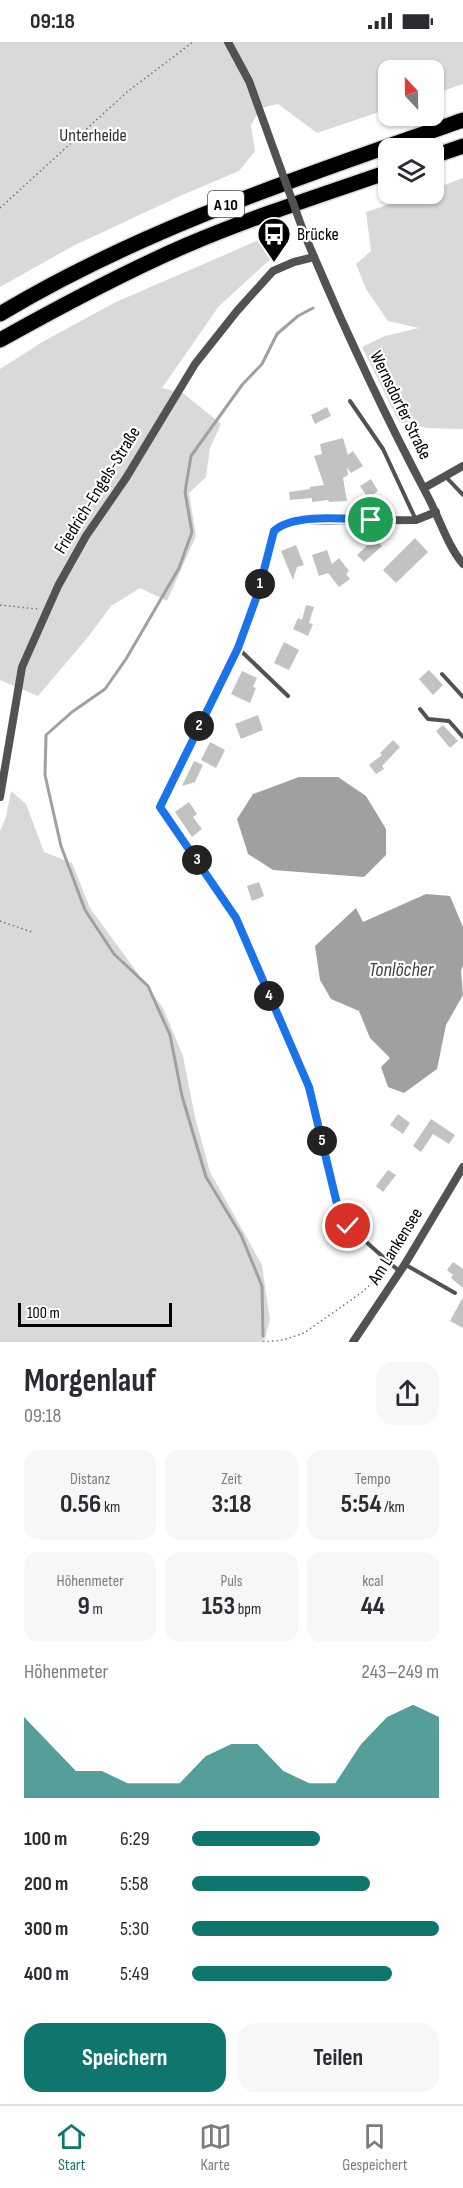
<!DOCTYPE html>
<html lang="de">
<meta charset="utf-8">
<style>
body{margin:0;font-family:"Sofia Sans Condensed",sans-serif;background:#f7f7f7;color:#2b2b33;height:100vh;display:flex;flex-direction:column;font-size:22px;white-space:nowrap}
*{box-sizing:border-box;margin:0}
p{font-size:20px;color:#7c7c81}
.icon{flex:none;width:33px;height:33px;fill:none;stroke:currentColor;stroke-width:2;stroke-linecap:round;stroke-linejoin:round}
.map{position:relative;height:1300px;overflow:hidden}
.drawer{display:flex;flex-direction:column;background:#fff;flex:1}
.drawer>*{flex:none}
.needle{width:39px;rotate:338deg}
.controls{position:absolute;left:378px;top:18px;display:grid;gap:12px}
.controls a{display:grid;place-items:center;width:66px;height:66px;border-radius:12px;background:#fff;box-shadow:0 2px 4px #0004;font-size:30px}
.scale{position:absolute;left:18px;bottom:15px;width:154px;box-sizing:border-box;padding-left:6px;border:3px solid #000;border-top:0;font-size:16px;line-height:21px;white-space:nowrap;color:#000;-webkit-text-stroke:4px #fff;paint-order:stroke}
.pin{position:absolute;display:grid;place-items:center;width:51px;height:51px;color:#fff;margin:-26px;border:3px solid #fff;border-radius:50%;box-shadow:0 2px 6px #0007}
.km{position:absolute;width:30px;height:30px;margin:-15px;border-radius:50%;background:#222;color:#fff;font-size:16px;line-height:30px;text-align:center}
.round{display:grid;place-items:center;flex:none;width:63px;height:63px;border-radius:18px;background:#f7f7f7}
.head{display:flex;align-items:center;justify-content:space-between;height:102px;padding:0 24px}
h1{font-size:33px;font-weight:700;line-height:45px}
.stats{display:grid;grid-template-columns:repeat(3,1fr);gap:9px;height:102px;padding:6px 24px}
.stats div{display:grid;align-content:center;border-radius:15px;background:#f7f7f7;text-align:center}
.stats b{font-size:26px;font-weight:700}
.stats small{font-size:16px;font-weight:400}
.stats p{font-size:16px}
.chart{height:168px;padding:12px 24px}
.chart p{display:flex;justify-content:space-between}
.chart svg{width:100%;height:108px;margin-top:6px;fill:#0f766e;opacity:.7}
.action{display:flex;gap:12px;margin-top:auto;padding:12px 24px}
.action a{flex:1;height:69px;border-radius:18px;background:#0f766e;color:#fff;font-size:24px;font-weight:700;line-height:69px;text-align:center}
.action a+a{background:#f7f7f7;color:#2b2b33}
ul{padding:0 24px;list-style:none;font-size:20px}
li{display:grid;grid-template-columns:96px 72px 1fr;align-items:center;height:45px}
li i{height:15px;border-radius:8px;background:#0f766e}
.status{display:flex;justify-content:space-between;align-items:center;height:42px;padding:0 30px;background:#fff;direction:ltr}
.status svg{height:16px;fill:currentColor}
.dock{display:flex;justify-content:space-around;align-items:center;height:84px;border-top:2px solid #e1e1e2;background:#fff;font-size:16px;color:#7c7c81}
.dock a{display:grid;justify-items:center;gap:3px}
.dock .active{color:#0f766e}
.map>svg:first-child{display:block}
.green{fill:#d9d9d9}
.water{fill:#a0a0a0}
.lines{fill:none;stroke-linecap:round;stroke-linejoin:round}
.stream{stroke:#a0a0a0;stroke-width:3}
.building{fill:#c2c2c2}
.motorway-casing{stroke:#dbdbdb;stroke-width:18}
.path{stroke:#747474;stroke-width:1.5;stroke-dasharray:1.5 3;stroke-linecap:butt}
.service{stroke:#525252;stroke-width:4}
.minor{stroke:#525252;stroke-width:8}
.motorway{stroke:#000;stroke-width:15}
.minor-bridge{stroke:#525252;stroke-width:8}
.route-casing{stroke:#fff;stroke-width:12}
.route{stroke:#1a73e8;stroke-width:8}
.labels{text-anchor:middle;stroke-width:4.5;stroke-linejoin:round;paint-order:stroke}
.shield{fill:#fff;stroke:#4c4c4c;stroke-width:1.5}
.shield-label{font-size:16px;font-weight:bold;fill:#000}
.park-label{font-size:18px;fill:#303030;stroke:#fff}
.poi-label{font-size:18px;fill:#000;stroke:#fff;text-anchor:start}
.street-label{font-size:18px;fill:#000;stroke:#fff}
.water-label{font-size:20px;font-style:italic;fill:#414141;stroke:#fff}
</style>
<div class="status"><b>09:18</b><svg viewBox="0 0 49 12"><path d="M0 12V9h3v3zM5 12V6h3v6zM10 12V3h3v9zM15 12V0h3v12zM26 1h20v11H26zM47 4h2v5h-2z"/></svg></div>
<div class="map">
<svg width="463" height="1300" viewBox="0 0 463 1300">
<rect width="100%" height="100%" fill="#fff"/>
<g class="green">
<polygon points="0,0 463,0 463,42 434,52 434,28 388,28 388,67 317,91 278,62 261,66 251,83 255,109 239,129 180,154 73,204 0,245"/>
<polygon points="463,136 463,387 427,386 399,380 362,305 385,294 419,286 388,279 366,247 356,222 371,209 366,170 420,152 434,152 434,147"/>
<polygon points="282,188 276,212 219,264 162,346 183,351 221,382 210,406 206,435 189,451 196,494 167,559 140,546 111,564 88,595 38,654 0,638 0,327 44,299 116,260"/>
<polygon points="11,749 26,762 44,810 72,821 90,866 163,966 183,1014 195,1075 210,1130 262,1223 270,1278 264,1300 0,1300 0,789 6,775"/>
</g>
<g class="water">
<polygon points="299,735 338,735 366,754 386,787 386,813 364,835 273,828 248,812 237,777 253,752"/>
<polygon points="426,852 450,854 463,885 463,923 461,929 463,953 446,983 437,1027 404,1051 388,1045 381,1025 390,1016 370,996 359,969 331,957 320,938 315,904 356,866 363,880"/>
</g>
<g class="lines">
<polyline class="stream" points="263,1294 262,1244 241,1193 206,1135 182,1054 170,993 148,944 114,912 85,868 61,804 45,733 46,693 72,670 105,647 126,617 179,526 192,490 185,450 191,414 242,343 262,322 277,292 298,274 313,266"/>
</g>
<g class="building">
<polygon points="327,365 331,374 315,382 311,373"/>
<polygon points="343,396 348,413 353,409 363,424 351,431 347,425 348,433 343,436 347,459 329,460 328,458 312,460 312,456 290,458 289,450 310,447 310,445 324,443 314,414 322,412 320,402"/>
<polygon points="371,437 378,449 368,456 360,444"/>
<polygon points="375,496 382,504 364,520 357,513"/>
<polygon points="415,496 428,510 396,541 383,528"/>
<polygon points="296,503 304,523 297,525 293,538 281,509"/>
<polygon points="327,508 332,522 339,516 349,529 346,532 350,537 339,545 328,531 319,534 312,513"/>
<polygon points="306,563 314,565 309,581 313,582 308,594 293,587 298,576 302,578"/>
<polygon points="284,600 299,608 289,628 274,621"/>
<polygon points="429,628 443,643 433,653 419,637"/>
<polygon points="242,629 257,636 253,645 256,646 250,661 231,652"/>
<polygon points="258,673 263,688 241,697 235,682"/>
<polygon points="443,683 458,699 450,706 436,689"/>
<polygon points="393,698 400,705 382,724 384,727 376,732 369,723 382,713 380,711"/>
<polygon points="210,700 225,708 216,726 201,718"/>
<polygon points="194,719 203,723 195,740 182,744"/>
<polygon points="189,760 197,772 193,775 202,787 192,795 175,770"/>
<polygon points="259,840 264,854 252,859 247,844"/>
<polygon points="398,1072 410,1081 403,1092 390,1083"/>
<polygon points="431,1077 455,1093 449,1102 433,1092 421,1110 413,1104"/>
<polygon points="388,1128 396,1133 383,1150 376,1144"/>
<polygon points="453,1220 463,1227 463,1246 451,1236 453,1233 447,1228"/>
<polygon points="463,1255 463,1286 450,1279"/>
</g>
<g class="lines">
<defs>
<g id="motorway">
<polyline points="434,114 463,104"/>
<path d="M0 272C145 185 304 134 463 78"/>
<path d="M0 298C61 264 122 231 187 203 253 175 321 153 388 130"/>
</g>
</defs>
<use href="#motorway" class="motorway-casing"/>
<g class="path">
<polyline points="0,166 127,50 193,0"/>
<polyline points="0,563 37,567"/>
<polyline points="0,879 32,890"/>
<polyline points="263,1300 283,1298 304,1291 361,1251 375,1238 386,1235"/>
</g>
<g class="service">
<polyline points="350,359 383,407 416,478"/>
<polyline points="446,435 463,453"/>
<polyline points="239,607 288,654"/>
<polyline points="442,632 463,655"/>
<polyline points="420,667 428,677 449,679 463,695"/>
<polyline points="170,746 160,765 236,876 309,1045 337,1162 348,1184 399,1229"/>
<polyline points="406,1223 455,1251"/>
</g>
<g class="minor">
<polyline points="228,0 249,39 275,111"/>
<path d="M304 191C341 280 382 368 427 453 439 475 447 503 463 522"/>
<polyline points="424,446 463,424"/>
<polyline points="170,745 238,606 258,551 274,489 279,484 292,479 416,478 436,470"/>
<polyline points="0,755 22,625 58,544 86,494 126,436 195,322 237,269 273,229 294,220 314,215"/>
<polyline points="353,1300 405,1222 463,1125"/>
</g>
<use href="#motorway" class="motorway"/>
<polyline class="minor-bridge" points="275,111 304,191"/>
</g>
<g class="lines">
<defs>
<path id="route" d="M348 1184 337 1162 309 1045 236 876 160 765 238 606 258 551 274 489C293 471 345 477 371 478"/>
</defs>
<use href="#route" class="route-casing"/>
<use href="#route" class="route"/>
</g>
<defs>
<symbol id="bus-pin" viewBox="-11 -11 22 30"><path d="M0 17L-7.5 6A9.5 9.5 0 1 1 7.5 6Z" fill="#000" stroke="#fff"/><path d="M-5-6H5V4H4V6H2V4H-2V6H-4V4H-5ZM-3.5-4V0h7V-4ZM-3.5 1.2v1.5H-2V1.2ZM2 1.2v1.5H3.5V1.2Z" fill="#fff"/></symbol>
</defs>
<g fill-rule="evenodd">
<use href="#bus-pin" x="255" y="173" width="38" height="52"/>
</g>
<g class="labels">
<rect class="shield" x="208" y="149" width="36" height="26" rx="4.5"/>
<g class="shield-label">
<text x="226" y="168">A 10</text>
</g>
<g class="park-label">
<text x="93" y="99">Unterheide</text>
</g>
<g class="poi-label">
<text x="297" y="198">Brücke</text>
</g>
<g class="street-label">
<text transform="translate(401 363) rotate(64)" y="6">Wernsdorfer Straße</text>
<text transform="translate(97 448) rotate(-58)" y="6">Friedrich-Engels-Straße</text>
<text transform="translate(395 1204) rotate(-58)" y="6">Am Lankensee</text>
</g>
<g class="water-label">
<text x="401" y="934">Tonlöcher</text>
</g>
</g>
</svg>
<div class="controls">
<a><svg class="needle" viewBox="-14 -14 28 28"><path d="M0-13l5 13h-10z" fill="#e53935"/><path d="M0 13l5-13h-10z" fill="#7c7c81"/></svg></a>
<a><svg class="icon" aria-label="layers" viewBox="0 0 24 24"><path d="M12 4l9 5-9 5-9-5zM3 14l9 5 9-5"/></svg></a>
</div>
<div class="scale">100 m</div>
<div class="pin" style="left:371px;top:478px;background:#1e9e55"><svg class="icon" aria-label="arrive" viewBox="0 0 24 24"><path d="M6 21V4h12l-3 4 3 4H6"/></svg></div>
<div class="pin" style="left:348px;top:1184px;background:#d93025"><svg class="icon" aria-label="check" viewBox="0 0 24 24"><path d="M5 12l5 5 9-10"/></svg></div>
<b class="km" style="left:260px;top:542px">1</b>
<b class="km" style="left:199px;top:684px">2</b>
<b class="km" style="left:197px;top:818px">3</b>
<b class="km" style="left:269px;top:954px">4</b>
<b class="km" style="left:322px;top:1099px">5</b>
</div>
<section class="drawer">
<div class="head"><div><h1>Morgenlauf</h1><p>09:18</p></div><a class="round"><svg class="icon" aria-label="share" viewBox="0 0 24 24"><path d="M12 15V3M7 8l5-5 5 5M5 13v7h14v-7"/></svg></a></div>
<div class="stats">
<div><p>Distanz</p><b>0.56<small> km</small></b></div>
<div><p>Zeit</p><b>3:18</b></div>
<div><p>Tempo</p><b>5:54<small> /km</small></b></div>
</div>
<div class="stats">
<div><p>Höhenmeter</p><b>9<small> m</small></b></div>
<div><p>Puls</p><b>153<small> bpm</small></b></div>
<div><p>kcal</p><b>44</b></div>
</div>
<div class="chart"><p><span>Höhenmeter</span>243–249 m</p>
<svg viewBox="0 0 160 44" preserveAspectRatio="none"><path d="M0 44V11L10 22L20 33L30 33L40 38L50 38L60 38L70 27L80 22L90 22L100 33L110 38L120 38L130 22L140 11L150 6L160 11V44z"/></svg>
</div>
<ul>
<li><b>100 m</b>6:29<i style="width:52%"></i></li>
<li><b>200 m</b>5:58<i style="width:72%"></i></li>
<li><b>300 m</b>5:30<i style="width:100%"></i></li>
<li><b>400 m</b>5:49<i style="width:81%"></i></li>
</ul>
<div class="action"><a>Speichern</a><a>Teilen</a></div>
</section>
<nav class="dock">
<a class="active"><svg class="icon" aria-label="home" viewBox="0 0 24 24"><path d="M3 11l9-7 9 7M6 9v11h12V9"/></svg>Start</a>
<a><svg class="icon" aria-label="map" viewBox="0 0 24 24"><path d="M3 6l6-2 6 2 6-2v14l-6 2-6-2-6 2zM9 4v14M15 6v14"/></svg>Karte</a>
<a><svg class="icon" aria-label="saved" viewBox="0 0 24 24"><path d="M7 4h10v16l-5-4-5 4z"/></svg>Gespeichert</a>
</nav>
